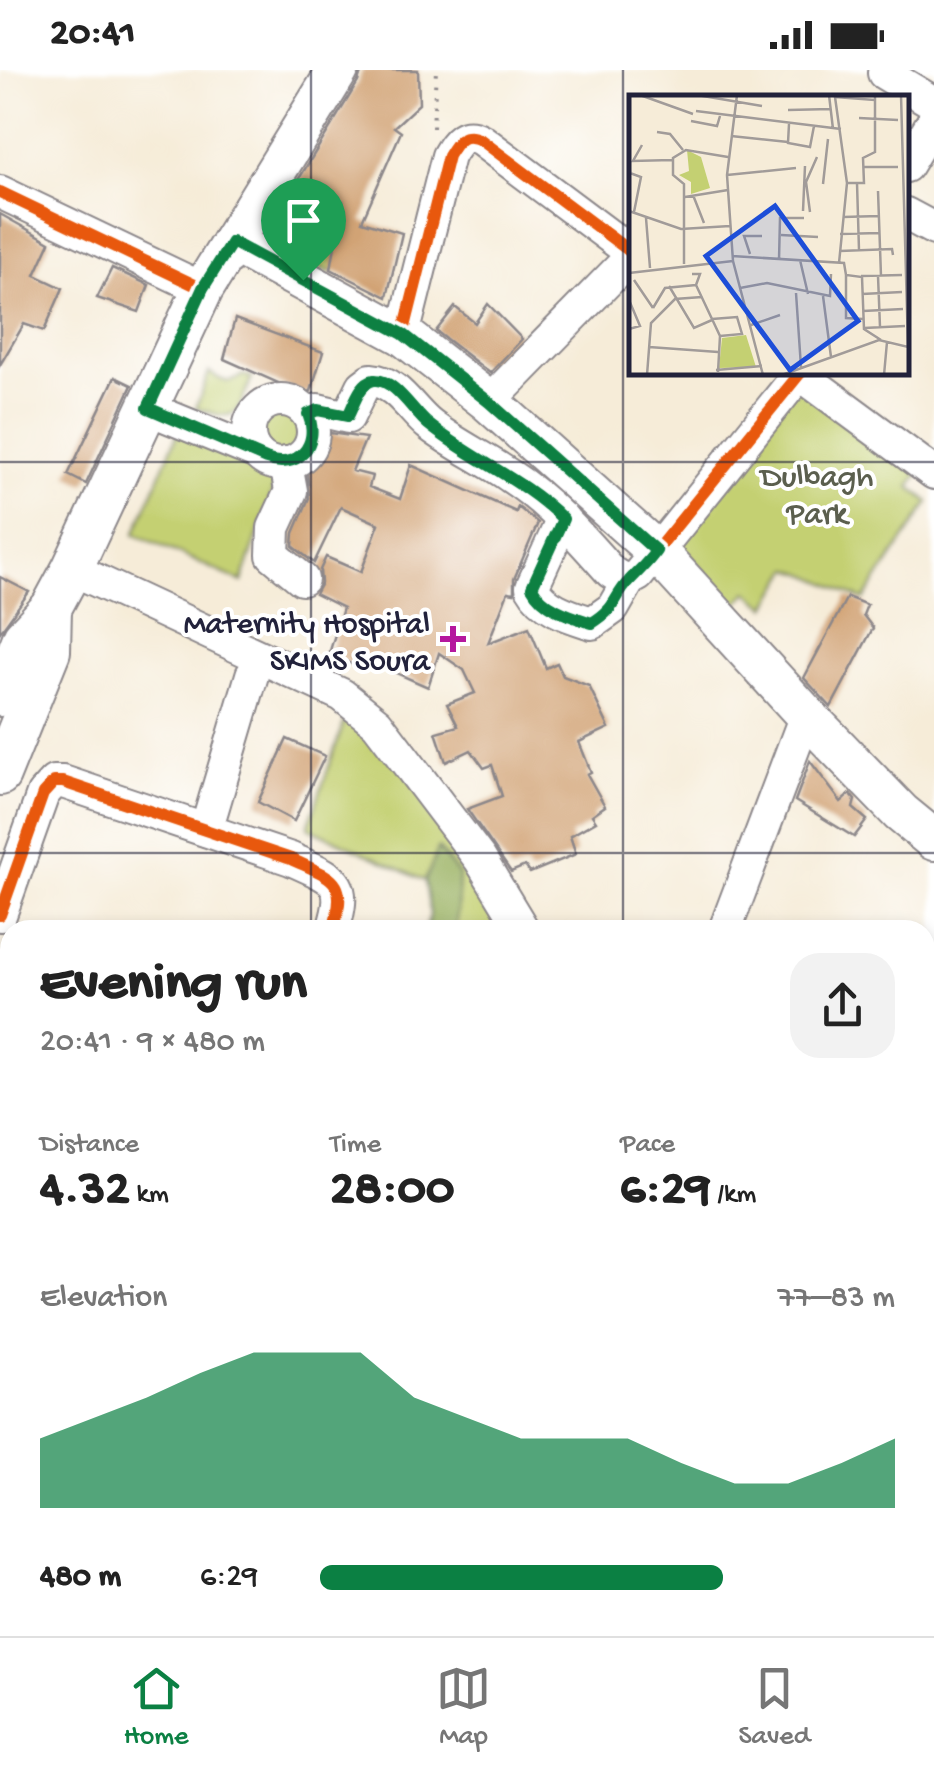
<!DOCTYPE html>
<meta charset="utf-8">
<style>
body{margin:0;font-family:"Gochi Hand",sans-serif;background:#f2f2f2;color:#222;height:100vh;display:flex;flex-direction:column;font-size:38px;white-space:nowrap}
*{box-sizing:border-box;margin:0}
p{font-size:32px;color:#767676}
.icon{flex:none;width:55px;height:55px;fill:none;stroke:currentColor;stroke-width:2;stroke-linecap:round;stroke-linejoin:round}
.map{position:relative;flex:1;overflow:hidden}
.details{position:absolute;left:0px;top:850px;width:935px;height:718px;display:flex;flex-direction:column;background:#fff;border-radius:30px 30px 0 0;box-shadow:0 5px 15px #0003}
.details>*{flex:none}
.pin{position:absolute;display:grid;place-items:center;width:85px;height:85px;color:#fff;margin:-102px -42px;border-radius:50% 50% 50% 0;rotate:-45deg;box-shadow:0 0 10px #0007}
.pin .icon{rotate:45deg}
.round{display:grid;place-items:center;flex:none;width:105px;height:105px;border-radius:30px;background:#f2f2f2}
.head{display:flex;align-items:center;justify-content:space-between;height:170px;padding:0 40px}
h1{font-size:55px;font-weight:800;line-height:75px}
.figures{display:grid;grid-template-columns:repeat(3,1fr);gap:15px;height:170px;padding:10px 40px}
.figures div{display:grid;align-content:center}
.figures b{font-size:50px;font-weight:800}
.figures small{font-size:28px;font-weight:400}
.figures p{font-size:28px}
.chart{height:280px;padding:20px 40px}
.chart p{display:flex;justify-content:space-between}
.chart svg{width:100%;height:180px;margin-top:10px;fill:#0b8043;opacity:.7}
ul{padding:0 40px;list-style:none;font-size:32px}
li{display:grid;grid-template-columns:160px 120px 1fr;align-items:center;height:75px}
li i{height:25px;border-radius:12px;background:#0b8043}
.status{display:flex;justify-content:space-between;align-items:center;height:70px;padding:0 50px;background:#fff;direction:ltr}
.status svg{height:28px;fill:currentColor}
.tabs{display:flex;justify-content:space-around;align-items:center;height:140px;border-top:2px solid #e0e0e0;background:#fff;font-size:28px;color:#767676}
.tabs a{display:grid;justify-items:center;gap:5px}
.tabs .selected{color:#0b8043}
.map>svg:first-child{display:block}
.green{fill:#c4d072;stroke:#737956;stroke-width:2.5}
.forest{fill:#9bb264;stroke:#5e6a50;stroke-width:2.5}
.building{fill:#d1a375}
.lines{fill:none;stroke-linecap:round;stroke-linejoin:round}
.minor-casing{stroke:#8c878a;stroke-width:36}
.major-casing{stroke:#8c878a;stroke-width:44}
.path{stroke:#8c878a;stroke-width:4;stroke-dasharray:2.5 8;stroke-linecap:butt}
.minor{stroke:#fff;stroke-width:32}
.major{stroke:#fff;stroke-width:40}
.cycleway-casing{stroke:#fff;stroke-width:19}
.cycleway{stroke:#e8590c;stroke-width:12}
.route-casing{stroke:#fff;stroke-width:20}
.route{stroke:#0b8043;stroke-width:12}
.grid{fill:none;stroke:#22223b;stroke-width:2.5;stroke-opacity:0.55}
.poi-dot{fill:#b5179e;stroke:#fff;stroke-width:4}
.labels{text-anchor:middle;stroke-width:8;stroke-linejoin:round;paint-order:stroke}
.park-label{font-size:32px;fill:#5b5f4e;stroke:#fff}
.poi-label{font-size:32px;fill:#22223b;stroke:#fff;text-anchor:end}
.inset-road{fill:none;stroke:#a19b99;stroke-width:2.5}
.view{fill:#1d4ed8;fill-opacity:0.15;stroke:#1d4ed8;stroke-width:5}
.inset-edge{fill:none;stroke:#22223b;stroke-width:5}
</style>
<div class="status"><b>20:41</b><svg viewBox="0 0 49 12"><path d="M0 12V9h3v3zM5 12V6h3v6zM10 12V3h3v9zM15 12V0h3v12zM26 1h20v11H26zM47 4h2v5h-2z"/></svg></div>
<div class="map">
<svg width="934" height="1566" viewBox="0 0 934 1566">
<rect width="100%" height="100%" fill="#fff"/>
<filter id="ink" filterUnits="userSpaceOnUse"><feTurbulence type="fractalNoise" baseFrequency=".01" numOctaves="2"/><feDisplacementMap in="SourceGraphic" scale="20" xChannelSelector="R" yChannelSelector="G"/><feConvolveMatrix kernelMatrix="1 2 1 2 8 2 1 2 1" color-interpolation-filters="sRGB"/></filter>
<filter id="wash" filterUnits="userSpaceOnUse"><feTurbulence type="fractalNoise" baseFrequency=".0048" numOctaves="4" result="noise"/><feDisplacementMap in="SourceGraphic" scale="40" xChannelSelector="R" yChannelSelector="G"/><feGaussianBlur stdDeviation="2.25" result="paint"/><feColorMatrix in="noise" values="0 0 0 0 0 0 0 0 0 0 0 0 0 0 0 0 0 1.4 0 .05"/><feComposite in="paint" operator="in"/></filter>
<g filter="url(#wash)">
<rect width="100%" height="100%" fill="#f6ecd8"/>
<g class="green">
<polygon points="294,111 343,131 331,203 253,167"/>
<path d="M209 302C221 311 230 316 242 305L252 307C236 346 238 353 196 338Z"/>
<path d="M800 309 921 400 910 417 929 432 864 530C838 520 818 506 790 499L767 537 748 522 734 537 679 474Z"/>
<circle cx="280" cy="361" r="24"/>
<polygon points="179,360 279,402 242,512 135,464"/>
<polygon points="350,635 431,733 505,860 456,860 459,805 439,779 425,811 308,757"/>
<polygon points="0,1253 10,1256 10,1488 0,1508"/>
</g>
<polygon class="forest" points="438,779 459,805 456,860 425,860 430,845 425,811"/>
<g id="blocks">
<g class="building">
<polygon points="362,0 418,0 419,34 394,57 401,62 362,151 402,163 387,227 331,199 343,131 297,112 358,12"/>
<polygon points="0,144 50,172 35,205 63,218 44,261 24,254 0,295"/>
<polygon points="112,198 149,215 139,242 97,228"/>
<polygon points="488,234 522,269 490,303 436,261 455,237 475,253"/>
<polygon points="235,249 323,282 311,321 303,324 224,289"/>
<polygon points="115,307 132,315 86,414 68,405"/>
<polygon points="322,362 366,368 352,401 372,406 369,417 400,429 411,395 516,442 518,437 538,453 514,509 514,523 508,522 488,573 529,557 546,598 557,593 563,606 589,616 609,658 579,672 591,702 587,704 605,736 592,745 596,751 570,766 576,784 530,803 525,796 511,802 467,739 502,726 492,695 484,698 471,680 446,692 436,662 458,656 447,634 475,623 464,600 439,583 428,617 367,590 362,599 329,584 343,538 315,524 321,513 320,500 326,487 361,502 379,454 341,437 314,493 293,476 294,463 309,428 307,398"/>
<polygon points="0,507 29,522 0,562"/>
<polygon points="847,527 867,535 863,545 873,558 831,637 804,608"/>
<polygon points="287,669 325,686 294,751 258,732"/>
<polygon points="810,691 841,732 850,724 855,730 853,738 867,750 854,767 795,731"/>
</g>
</g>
</g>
<g filter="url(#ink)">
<use href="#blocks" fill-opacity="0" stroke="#8c878a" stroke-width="2.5"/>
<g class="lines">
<defs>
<g id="minor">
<polyline points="884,3 934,33"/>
<polyline points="906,96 934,50"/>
<polyline points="0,122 203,219"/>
<polyline points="906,144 934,159"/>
<path d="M403 265 448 86C457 71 463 61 481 70L632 183"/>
<polyline points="800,304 934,403"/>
<circle cx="281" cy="362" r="32"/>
<polyline points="489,332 632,186"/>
<polyline points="147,338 257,383"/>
<path d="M308 344 318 340 348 347 363 316 371 310C398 312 411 341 431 356 456 375 484 388 510 406 549 431 580 467 611 502 621 509 627 512 638 505L801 302"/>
<polyline points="286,393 291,421 274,458 273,485 302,509"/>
<path d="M563 449 532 517C544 539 570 546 592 553L613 538 629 510"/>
<polyline points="72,499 342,625 377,653 480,789 523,860"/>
<polyline points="206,760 252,605"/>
<path d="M0 845 43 724 54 712H63L291 789C334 809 349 809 333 860"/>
<polyline points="725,860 806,645"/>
<polyline points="0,924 10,928"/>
<polyline points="925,954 934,959"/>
<polyline points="925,1017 934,1010"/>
<polyline points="925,1083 934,1070"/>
<polyline points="925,1142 934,1148"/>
<polyline points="0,1149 10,1152"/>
<polyline points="925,1232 934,1219"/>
<polyline points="925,1278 934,1284"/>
<polyline points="925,1356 934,1343"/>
<polyline points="925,1452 934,1458"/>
<polyline points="925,1535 934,1542"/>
<polyline points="83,1566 86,1558"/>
<polyline points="156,1566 162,1558"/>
<polyline points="513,1566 516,1558"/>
</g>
<g id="major">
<polyline points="232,172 403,265 489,332 656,481 806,645 901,743 934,770"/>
<polyline points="0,626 23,568 51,538 72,499 203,219 338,0"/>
<polyline points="0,705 50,581 51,538"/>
</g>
</defs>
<use href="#minor" class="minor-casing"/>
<use href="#major" class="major-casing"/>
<polyline class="path" points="433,58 436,0"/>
<use href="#minor" class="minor"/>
<use href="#major" class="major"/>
<defs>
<g id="cycleway">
<polyline points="0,122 203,219"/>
<path d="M403 265 448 86C457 71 463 61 481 70L632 183"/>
<polyline points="656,481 801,302"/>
<path d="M0 845 43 724 54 712H63L291 789C334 809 349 809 333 860"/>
</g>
</defs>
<use href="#cycleway" class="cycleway-casing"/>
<use href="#cycleway" class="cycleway"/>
</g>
</g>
<g class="lines" filter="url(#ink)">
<defs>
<path id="route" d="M232 172 403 264 489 332 656 481C648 493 638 501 629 511 613 528 617 538 592 553 570 546 544 539 532 517L563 449C523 409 471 389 428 354 414 343 394 308 374 310 360 312 354 335 348 346L318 340 308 344C321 375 297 401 266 389L148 338 203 218Z"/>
</defs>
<use href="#route" class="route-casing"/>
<use href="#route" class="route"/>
</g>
<path class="grid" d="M311 0V860M623 0V860M0 392H934M0 783H934M0 1174H10M925 1174H934M311 1558V1566M623 1558V1566"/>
<path class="poi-dot" d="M448 554h10v10h10v10h-10v10h-10v-10h-10v-10h10z"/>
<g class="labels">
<g class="park-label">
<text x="817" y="415">Dulbagh<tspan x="817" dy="37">Park</tspan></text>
</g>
<g class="poi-label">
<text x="430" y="562">Maternity Hospital<tspan x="430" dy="37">SKIMS Soura</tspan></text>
</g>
</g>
<g transform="translate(629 25)">
<rect width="280" height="280" fill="#f6ecd8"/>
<path d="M58 55 72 62 81 93 62 99V87L50 80 60 76ZM117 240 127 272 90 273 93 243Z" fill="#c4d072"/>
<path class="inset-road" d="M11 0 64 19M68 0 133 11M108 0 98 80 104 166 134 280M200 0 204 34M159 15 202 14M67 16 212 34M230 23 269 25M62 26 88 31 91 21M160 29 159 48 181 52 185 31M28 37 41 39 54 55M102 41 159 47M13 50 4 66 43 65M0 64 1 78 12 82 5 117M234 72H269M98 80 167 73M218 88H235L234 63 246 57V0M228 88 230 155M194 89 199 44M249 96 252 181M64 100 75 128M56 102 99 95M0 116 52 134 101 131M174 116 176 71M181 117 177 87 188 62M214 122 250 121M17 123 21 173M211 139 250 138M152 140 189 142M211 156 263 154 264 160M121 159 115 141H133M103 161 215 168 217 180 233 182 235 234 252 245M150 165 151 123H175M171 165 179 199M210 168 218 88 206 2 246 5M55 169V89L44 80V63L57 55 99 62M0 178 104 166M63 179H71L67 190 91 241 89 277M217 180V223L234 224M232 181 273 180M249 181 251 232M5 185 24 213M40 191 65 233 83 225M111 193 138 188 201 201 202 179M167 198 172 272M233 199 273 197M194 201 202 262M0 205 11 231 0 234M24 213 36 193 67 190M234 216 274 214M83 224 108 222 113 239 91 241M122 230 151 220M235 233 276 231M20 252 89 257M87 275 133 271M18 280 22 228 46 204 73 202M153 280 250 245 279 252 272 0M255 280 258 247"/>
<path class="view" d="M146 111 229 226 161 275 77 161Z"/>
<rect width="280" height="280" class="inset-edge"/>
</g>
</svg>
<div class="pin" style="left:303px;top:210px;background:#1e9e55"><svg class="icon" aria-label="arrive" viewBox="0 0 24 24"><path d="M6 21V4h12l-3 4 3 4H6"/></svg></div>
<section class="details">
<div class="head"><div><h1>Evening run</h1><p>20:41 · 9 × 480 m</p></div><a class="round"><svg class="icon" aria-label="share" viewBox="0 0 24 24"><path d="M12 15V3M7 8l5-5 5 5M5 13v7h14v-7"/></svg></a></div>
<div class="figures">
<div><p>Distance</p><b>4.32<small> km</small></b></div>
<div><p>Time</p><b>28:00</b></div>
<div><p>Pace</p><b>6:29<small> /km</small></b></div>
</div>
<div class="chart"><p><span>Elevation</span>77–83 m</p>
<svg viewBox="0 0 160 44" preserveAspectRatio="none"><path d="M0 44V27L10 22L20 17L30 11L40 6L50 6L60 6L70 17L80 22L90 27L100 27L110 27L120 33L130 38L140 38L150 33L160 27V44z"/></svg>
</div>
<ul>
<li><b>480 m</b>6:29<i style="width:70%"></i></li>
</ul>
</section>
</div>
<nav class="tabs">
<a class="selected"><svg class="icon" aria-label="home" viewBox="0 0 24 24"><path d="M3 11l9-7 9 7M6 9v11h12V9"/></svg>Home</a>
<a><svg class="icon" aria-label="map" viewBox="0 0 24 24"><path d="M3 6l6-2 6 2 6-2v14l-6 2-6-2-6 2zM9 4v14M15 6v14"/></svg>Map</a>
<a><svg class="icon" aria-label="saved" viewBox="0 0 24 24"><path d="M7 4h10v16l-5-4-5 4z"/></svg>Saved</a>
</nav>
